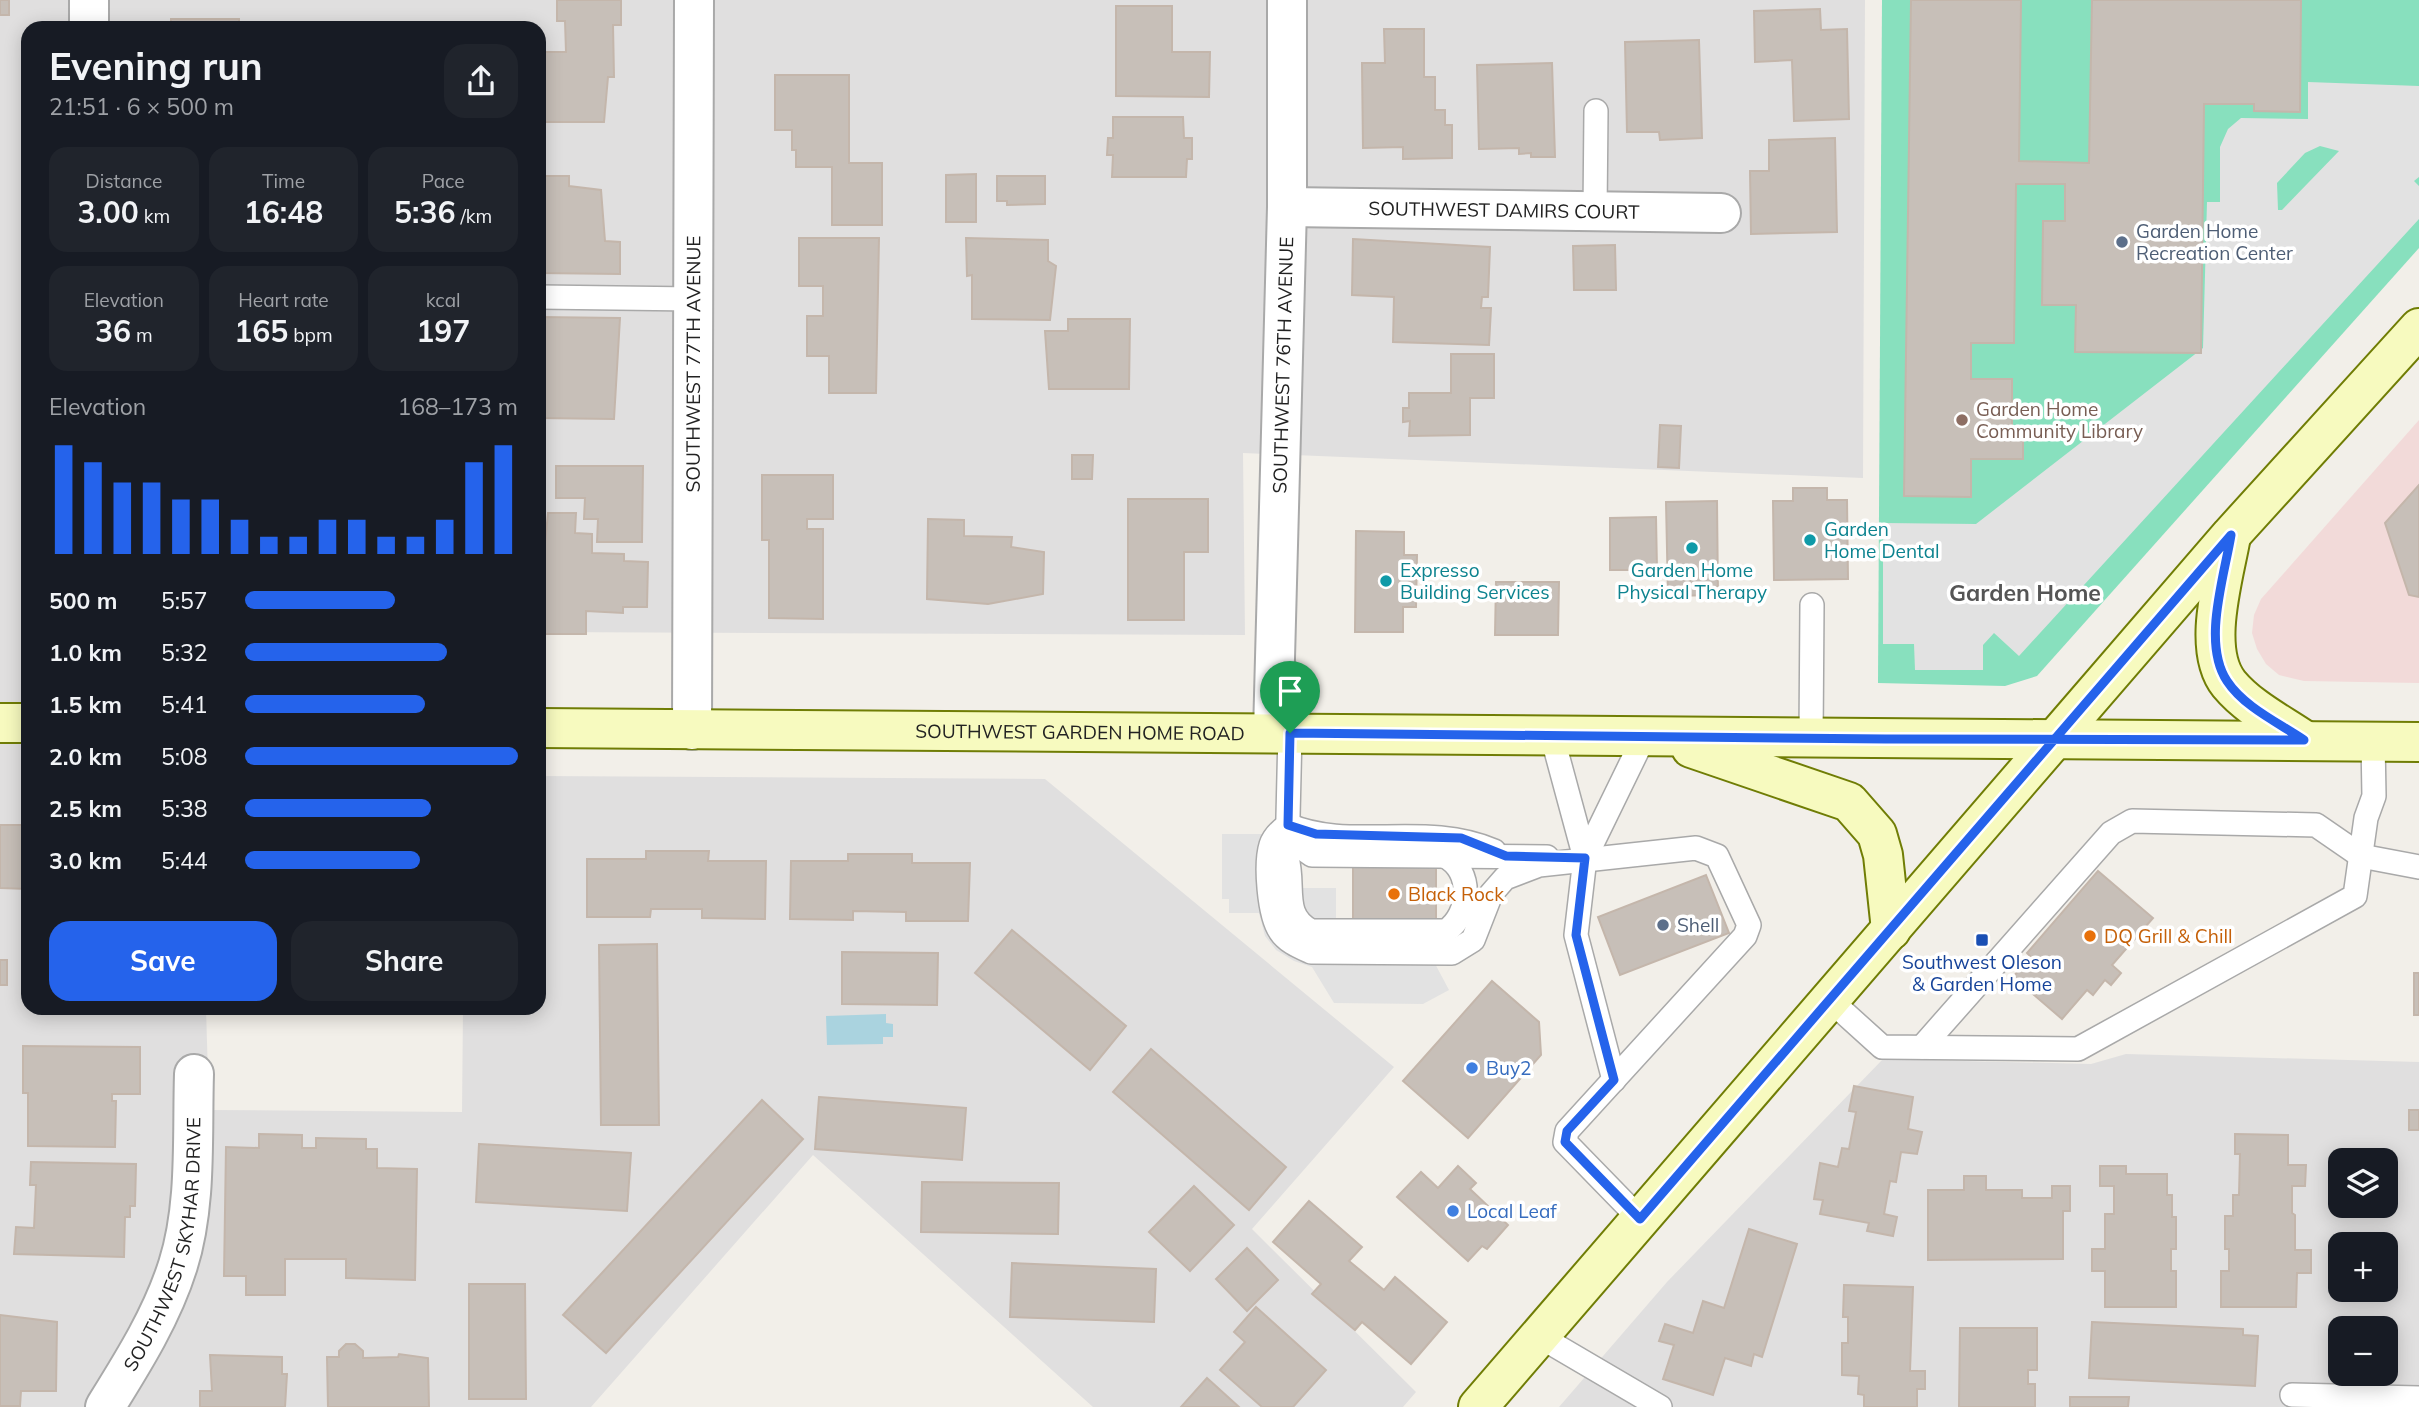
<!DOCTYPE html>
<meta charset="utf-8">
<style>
body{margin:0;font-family:Mulish,sans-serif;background:#20242c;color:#f1f3f6;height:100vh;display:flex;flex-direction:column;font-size:26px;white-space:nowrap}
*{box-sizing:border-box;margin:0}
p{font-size:23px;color:#9ea1a6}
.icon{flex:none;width:38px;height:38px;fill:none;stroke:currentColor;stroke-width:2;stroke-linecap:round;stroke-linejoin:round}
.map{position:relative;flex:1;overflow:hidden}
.drawer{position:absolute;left:21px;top:21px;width:525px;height:994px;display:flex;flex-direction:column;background:#171b24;border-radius:21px;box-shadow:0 4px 18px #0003}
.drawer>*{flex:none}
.fabs{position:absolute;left:2328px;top:1148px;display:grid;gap:14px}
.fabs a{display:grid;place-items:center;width:70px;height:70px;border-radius:14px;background:#171b24;box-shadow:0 4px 18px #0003;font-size:35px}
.pin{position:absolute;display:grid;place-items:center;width:60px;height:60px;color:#fff;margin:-72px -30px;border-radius:50% 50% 50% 0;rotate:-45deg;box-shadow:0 0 7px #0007}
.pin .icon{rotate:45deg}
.round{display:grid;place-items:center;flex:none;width:74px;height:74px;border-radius:21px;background:#20242c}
.headline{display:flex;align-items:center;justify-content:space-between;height:119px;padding:0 28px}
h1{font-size:38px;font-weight:700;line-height:52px}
.stats{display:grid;grid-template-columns:repeat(3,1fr);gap:10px;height:119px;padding:7px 28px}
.stats div{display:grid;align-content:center;border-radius:18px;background:#20242c;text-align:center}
.stats b{font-size:30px;font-weight:700}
.stats small{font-size:19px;font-weight:400}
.stats p{font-size:19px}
.chart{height:196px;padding:14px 28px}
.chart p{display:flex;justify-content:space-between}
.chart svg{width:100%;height:126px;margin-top:7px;stroke:#2563eb;stroke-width:6}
.cta{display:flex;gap:14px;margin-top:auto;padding:14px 28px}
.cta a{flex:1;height:80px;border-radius:21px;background:#2563eb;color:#fff;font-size:28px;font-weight:700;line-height:80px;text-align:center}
.cta a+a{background:#20242c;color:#f1f3f6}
ul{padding:0 28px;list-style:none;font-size:23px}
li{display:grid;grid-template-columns:112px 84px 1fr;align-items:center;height:52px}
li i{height:18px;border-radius:9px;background:#2563eb}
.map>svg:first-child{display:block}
.residential{fill:#e0dfdf;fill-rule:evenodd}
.commercial{fill:#f2dad9}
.pitch{fill:#88e0be}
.parking{fill:#e2e2e2;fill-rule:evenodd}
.water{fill:#aad3df}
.building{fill:#c7bfb8;stroke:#c4b6ab;stroke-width:2}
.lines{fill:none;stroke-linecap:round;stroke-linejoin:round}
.service-casing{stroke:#a9a9a9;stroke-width:26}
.minor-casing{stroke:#a9a9a9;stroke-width:42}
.secondary-casing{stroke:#707d05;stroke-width:42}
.service{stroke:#fff;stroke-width:23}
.minor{stroke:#fff;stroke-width:38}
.secondary{stroke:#f7fabf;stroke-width:38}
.route-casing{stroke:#fff;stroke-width:14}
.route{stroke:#2563eb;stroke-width:9}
.service-dot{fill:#5c6f8a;stroke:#fff;stroke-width:2.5}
.education-dot{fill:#8d6e63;stroke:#fff;stroke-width:2.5}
.culture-dot{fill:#0f9aa8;stroke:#fff;stroke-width:2.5}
.food-dot{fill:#e8710a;stroke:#fff;stroke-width:2.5}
.transit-dot{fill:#1a4fb4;stroke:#fff;stroke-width:2.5}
.shop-dot{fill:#3f7fe0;stroke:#fff;stroke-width:2.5}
.labels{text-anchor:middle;stroke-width:7;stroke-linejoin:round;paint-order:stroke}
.street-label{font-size:19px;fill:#222;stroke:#fff}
.service-label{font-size:19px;fill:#4e5e75;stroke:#fff;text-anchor:start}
.education-label{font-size:19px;fill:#785e54;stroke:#fff;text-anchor:start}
.culture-label{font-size:19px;fill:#0d838f;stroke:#fff;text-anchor:start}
.food-label{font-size:19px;fill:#c56008;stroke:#fff;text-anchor:start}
.transit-label{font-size:19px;fill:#164399;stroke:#fff}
.shop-label{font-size:19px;fill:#366cbe;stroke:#fff;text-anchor:start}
.quarter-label{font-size:23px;font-weight:bold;fill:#555;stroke:#fff}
</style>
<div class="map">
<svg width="2419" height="1407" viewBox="0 0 2419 1407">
<rect width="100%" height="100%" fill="#f2efe9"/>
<g class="residential">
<polygon points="0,0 1865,0 1863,478 1243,453 1245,635 539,632 539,28 28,28 28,1008 206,1008 209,1110 462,1112 463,1008 539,1008 539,776 1045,779 1394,1067 1252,1229 1416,1392 1403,1407 1093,1407 813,1155 591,1407 0,1407"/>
<path d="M2126 1054 2419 1062V1407H1559L1667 1282 1883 1059 2091 1064ZM2340 1160H2385V1206H2340ZM2340 1244H2385V1290H2340ZM2340 1328H2385V1374H2340Z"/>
</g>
<polygon class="commercial" points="2419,420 2419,683 2304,681 2279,675 2266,664 2257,649 2252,633 2254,615 2261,599"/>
<polygon class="pitch" points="1882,0 2419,0 2419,248 2037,676 2005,686 1878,683"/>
<g class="parking">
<path d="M2308 82 2419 86V177L2414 181 2419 186V219L2019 656 1994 633 1983 645V670H1915L1914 644H1883V523L1976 524 2203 348 2207 202H2220V147L2228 129 2241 118 2308 119ZM2320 146 2339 151 2282 210H2278L2277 183 2305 153Z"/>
<polygon points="1222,834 1272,834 1272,888 1336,888 1336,959 1433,960 1449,990 1423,1004 1334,1003 1312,967 1294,961 1276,950 1265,936 1259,913 1229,913 1229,899 1222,899"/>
</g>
<polygon class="water" points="886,1014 886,1023 893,1024 893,1037 883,1037 883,1044 827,1045 826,1016"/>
<g class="building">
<rect x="0" y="0" width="9" height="15"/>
<polygon points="557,0 621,0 621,25 613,25 614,77 608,77 604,122 543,122 543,52 566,52 565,21 557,21"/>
<polygon points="1911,0 2021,0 2019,161 2089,163 2092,0 2301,0 2300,112 2254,111 2254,104 2204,104 2201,353 2075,352 2076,305 2042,305 2043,221 2065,221 2065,184 2016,184 2014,343 1971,343 1971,379 2012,379 2012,434 2023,435 2023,459 1971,459 1971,497 1904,496"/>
<polygon points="1116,6 1172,6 1172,52 1210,52 1209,97 1116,96"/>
<polygon points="1820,9 1821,30 1847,29 1849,119 1794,121 1792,60 1755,62 1754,11"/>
<rect x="171" y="19" width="68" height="9"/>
<polygon points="1384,29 1424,29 1424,77 1435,77 1435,110 1445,110 1445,125 1452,125 1452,158 1403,159 1403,147 1363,148 1362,63 1385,63"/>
<polygon points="1699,40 1702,138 1660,140 1659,132 1627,132 1625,42"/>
<polygon points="1552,63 1555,157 1531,157 1531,153 1519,154 1519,148 1479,149 1477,65"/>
<polygon points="775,75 849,75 849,163 882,163 882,225 832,225 832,167 796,167 796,150 792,150 792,130 775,130"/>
<polygon points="1113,117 1183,117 1184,138 1192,138 1192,159 1187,159 1186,177 1112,177 1113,155 1107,155 1108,138 1113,138"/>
<polygon points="1835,138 1837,232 1751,234 1750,171 1769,171 1769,140"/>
<polygon points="976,174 976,222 946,222 946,175"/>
<polygon points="539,176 569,176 569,186 601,190 605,241 620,242 620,274 539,273"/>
<polygon points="997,176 1045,176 1045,204 1007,205 1007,201 997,201"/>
<polygon points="799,238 879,238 876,393 829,393 829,356 807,356 807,316 823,316 823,286 799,286"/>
<polygon points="966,238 1048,240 1048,261 1056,266 1050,320 972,319 972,275 967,276"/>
<polygon points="1353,239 1490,247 1488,297 1482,297 1481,308 1491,308 1489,345 1393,342 1394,297 1352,295"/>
<polygon points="1615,245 1616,290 1574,290 1573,246"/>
<polygon points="539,317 620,318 614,419 539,418"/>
<polygon points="1068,319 1130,319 1129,389 1049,389 1045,331 1068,331"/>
<polygon points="1451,354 1494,354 1494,398 1470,398 1470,435 1409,436 1410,421 1403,422 1403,408 1409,408 1409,393 1451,393"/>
<polygon points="1660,425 1681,426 1679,468 1658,467"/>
<polygon points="1072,455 1093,455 1092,479 1072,479"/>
<polygon points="556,466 643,466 642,542 597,542 598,519 584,519 585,498 556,498"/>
<polygon points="762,475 833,475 833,519 807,519 807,529 823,529 823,619 769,618 769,540 762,540"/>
<polygon points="2419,485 2419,597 2409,595 2385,523"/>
<polygon points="1793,488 1827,488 1827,500 1847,500 1848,579 1774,580 1773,501 1793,501"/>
<polygon points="1128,499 1208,499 1208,552 1184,552 1184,620 1128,620"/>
<polygon points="1717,501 1718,595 1668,596 1666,502"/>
<polygon points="548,513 576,513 575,533 592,534 592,553 624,554 624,561 648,562 647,607 623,607 623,613 586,611 586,634 539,634 539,553 544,553"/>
<polygon points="1656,517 1657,570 1610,570 1610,518"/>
<polygon points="928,519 964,520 964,536 1012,537 1011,547 1044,552 1043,594 988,604 927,599"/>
<polygon points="1356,531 1404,532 1404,555 1417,555 1416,607 1403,607 1403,632 1355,632"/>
<polygon points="1496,582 1559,582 1558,635 1495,635"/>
<polygon points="0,825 28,825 28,889 0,888"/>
<polygon points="646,851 709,851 708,861 766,861 765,919 702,918 702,909 651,909 650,917 587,917 587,859 646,859"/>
<polygon points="848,854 912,854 912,863 970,863 968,921 906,921 906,912 853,911 853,920 790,919 791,861 848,861"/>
<polygon points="1353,867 1436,867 1436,921 1353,922"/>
<polygon points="2098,871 2153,918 2112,965 2121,973 2111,985 2105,980 2093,995 2087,990 2062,1019 2013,977 2031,957 2027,953"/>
<polygon points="1706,875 1729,933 1620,975 1598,917"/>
<polygon points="1012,930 1126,1026 1090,1070 975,973"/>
<polygon points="657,944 659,1125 601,1125 599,945"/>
<polygon points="842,952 938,953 937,1005 842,1004"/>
<rect x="0" y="960" width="7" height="25"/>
<rect x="2414" y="973" width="5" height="42"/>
<polygon points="1492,981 1539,1022 1541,1055 1468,1138 1403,1081"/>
<polygon points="23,1046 140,1047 140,1094 112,1094 112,1101 116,1101 115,1147 28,1146 28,1093 23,1093"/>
<polygon points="1151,1049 1286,1167 1249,1210 1113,1092"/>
<polygon points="1854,1086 1913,1097 1908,1129 1922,1132 1917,1154 1901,1152 1896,1182 1890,1181 1884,1214 1897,1217 1893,1236 1867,1231 1869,1223 1820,1214 1823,1200 1814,1199 1820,1163 1838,1167 1842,1148 1849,1149 1856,1112 1849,1111"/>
<polygon points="819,1097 966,1108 962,1160 815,1149"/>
<polygon points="762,1100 803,1139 606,1353 563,1315"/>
<rect x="2409" y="1110" width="10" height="20"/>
<polygon points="259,1134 302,1135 302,1148 316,1148 316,1138 366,1139 366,1149 377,1149 377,1168 417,1169 415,1280 346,1278 346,1259 285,1259 285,1295 246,1295 246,1276 224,1276 226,1147 259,1148"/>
<polygon points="2235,1134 2288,1135 2288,1165 2306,1165 2305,1186 2292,1186 2292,1213 2295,1215 2295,1250 2311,1250 2311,1273 2297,1273 2296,1307 2221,1307 2221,1271 2229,1271 2229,1249 2225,1249 2225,1216 2233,1216 2233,1195 2239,1195 2240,1154 2235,1154"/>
<polygon points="479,1144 631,1153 627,1211 476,1202"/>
<polygon points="31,1162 136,1164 135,1206 130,1206 130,1217 125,1217 124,1257 14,1254 16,1227 34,1228 36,1185 30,1185"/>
<polygon points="1458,1166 1476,1183 1470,1189 1508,1225 1487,1249 1482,1246 1468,1261 1397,1197 1421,1172 1438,1188"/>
<polygon points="2100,1166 2126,1166 2126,1174 2167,1174 2167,1195 2172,1195 2172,1217 2176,1217 2176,1249 2171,1249 2171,1271 2176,1271 2176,1307 2105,1307 2105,1271 2092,1271 2092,1249 2105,1249 2105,1214 2114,1214 2114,1186 2100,1186"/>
<polygon points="1964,1176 1986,1176 1986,1190 2022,1190 2022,1198 2052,1198 2052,1186 2070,1186 2070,1211 2063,1211 2063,1259 1928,1260 1928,1190 1964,1190"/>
<polygon points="922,1182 1059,1183 1058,1234 921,1232"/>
<polygon points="1194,1186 1234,1225 1190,1271 1149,1232"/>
<polygon points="1309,1201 1362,1247 1349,1261 1384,1290 1395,1277 1447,1322 1411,1364 1362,1322 1355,1330 1312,1294 1321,1284 1273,1242"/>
<polygon points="1749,1229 1797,1244 1762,1357 1754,1354 1751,1366 1725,1358 1713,1395 1663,1379 1674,1345 1659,1341 1665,1324 1693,1333 1703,1301 1724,1308"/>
<polygon points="1247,1248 1278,1280 1247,1311 1216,1279"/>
<polygon points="1012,1263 1156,1269 1154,1322 1010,1317"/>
<polygon points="469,1284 525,1284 526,1399 469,1399"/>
<polygon points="1844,1285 1913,1287 1910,1371 1925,1371 1925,1389 1917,1389 1917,1407 1864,1407 1864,1395 1858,1394 1859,1376 1842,1375 1842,1343 1848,1343 1848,1317 1843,1317"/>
<polygon points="1256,1307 1326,1370 1293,1407 1262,1407 1220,1370 1245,1342 1234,1332"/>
<polygon points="0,1315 57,1322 56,1391 21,1391 20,1406 0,1406"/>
<polygon points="2092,1322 2243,1329 2243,1335 2258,1336 2255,1386 2089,1378"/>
<polygon points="1960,1328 2037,1328 2037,1370 2028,1370 2028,1384 2035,1384 2035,1407 1959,1407"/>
<polygon points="346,1344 355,1344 363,1351 363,1358 398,1357 399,1354 428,1358 429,1407 328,1407 327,1357 339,1357 339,1351"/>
<polygon points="210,1355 282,1357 282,1374 287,1374 285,1407 200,1407 200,1391 212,1391"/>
<polygon points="1207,1378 1239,1407 1181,1407"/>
<polygon points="2070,1397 2129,1397 2128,1407 2070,1407"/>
</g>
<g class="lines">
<defs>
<g id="service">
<polyline points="1595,212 1596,111"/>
<polyline points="539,297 694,299"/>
<path d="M1290 733 1287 858C1295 887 1281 915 1311 931H1446C1471 914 1473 871 1445 856"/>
<polyline points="1552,736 1585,858"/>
<polyline points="1811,738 1812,605"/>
<path d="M1288 825C1281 830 1274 836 1271 845 1265 864 1269 915 1280 931 1287 942 1300 947 1311 952L1452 953 1473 940 1491 894 1505 878 1539 865 1696 848 1717 856 1749 925 1745 936 1567 1131 1565 1142 1640 1219"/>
<polyline points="1288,825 1302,848 1312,855 1547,857"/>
<path d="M1288 825C1350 852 1426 821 1494 851"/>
<polyline points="1830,1000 1882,1047 2078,1049 2355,896 2366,818 2374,796 2373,741"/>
<polyline points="1922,1047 2111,833 2132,821 2316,825 2361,856 2419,867"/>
<polyline points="1614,1080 1576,935 1585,858 1644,737"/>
<polyline points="1539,1336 1660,1407"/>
<polyline points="2292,1395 2419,1398"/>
</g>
<g id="minor">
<polyline points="89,28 89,0"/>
<path id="s1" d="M1287 207 1721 213"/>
<path id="s2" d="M692 730 694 0"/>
<path id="s3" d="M1273 733 1287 207V0"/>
<path id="s4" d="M105 1407C133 1362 162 1316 178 1265 197 1205 192 1136 194 1074"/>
</g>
<g id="secondary">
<path d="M2231 536C2224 577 2201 649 2229 684 2249 708 2279 723 2304 740"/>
<polyline points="0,723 28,723"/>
<path id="s5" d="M539 728 2419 742"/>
<polyline points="1691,748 1849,802 1877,834 1883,855 1891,930"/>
<polyline points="1478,1407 2231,535 2419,328"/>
</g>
</defs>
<use href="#service" class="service-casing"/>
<use href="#minor" class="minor-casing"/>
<use href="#secondary" class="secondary-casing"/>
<use href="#service" class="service"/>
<use href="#minor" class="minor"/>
<use href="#secondary" class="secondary"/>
</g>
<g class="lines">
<defs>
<path id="route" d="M1290 733 1886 739C2025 740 2164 739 2304 740 2279 723 2244 707 2227 681 2202 643 2224 578 2231 535 2035 764 1836 990 1640 1219L1565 1142 1567 1131 1614 1080 1576 935 1585 858 1506 856 1461 838 1316 834 1288 825 1290 733"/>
</defs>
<use href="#route" class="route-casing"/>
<use href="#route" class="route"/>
</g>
<g class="service-dot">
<circle cx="2122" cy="242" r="7"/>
<circle cx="1663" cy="925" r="7"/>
</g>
<circle class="education-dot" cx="1962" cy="420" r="7"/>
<g class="culture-dot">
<circle cx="1810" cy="540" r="7"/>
<circle cx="1692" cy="548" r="7"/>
<circle cx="1386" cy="581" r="7"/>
</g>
<g class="food-dot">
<circle cx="1394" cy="894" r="7"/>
<circle cx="2090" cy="936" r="7"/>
</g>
<rect class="transit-dot" x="1975" y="933" width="14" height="14" rx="3.5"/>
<g class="shop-dot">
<circle cx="1472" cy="1068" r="7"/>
<circle cx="1453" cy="1211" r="7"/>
</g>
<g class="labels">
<g class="street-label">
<text dy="7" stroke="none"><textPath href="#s1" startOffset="217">SOUTHWEST DAMIRS COURT</textPath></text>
<text dy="7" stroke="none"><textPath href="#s2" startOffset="366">SOUTHWEST 77TH AVENUE</textPath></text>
<text dy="7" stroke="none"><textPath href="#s3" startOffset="368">SOUTHWEST 76TH AVENUE</textPath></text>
<text dy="7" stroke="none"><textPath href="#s5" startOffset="541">SOUTHWEST GARDEN HOME ROAD</textPath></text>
<text dy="7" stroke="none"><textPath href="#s4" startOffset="177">SOUTHWEST SKYHAR DRIVE</textPath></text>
</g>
<g class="service-label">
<text x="2136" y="238">Garden Home<tspan x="2136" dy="22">Recreation Center</tspan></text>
<text x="1677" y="932">Shell</text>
</g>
<g class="education-label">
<text x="1976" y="416">Garden Home<tspan x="1976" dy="22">Community Library</tspan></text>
</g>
<g class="culture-label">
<text x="1824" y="536">Garden<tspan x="1824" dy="22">Home Dental</tspan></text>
<text x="1400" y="577">Expresso<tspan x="1400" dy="22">Building Services</tspan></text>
<text x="1692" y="577" text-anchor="middle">Garden Home<tspan x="1692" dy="22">Physical Therapy</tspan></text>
</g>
<g class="food-label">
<text x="1408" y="901">Black Rock</text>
<text x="2104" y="943">DQ Grill &amp; Chill</text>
</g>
<g class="transit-label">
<text x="1982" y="969">Southwest Oleson<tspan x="1982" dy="22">&amp; Garden Home</tspan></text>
</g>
<g class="shop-label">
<text x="1486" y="1075">Buy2</text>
<text x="1467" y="1218">Local Leaf</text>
</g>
<g class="quarter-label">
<text x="2025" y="601">Garden Home</text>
</g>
</g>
</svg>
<div class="fabs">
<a><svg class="icon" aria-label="layers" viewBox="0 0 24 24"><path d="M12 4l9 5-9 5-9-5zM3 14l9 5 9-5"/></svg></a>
<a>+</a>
<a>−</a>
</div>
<div class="pin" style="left:1290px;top:733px;background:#1e9e55"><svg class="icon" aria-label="arrive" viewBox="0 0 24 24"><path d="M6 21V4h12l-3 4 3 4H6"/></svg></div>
<section class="drawer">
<div class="headline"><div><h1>Evening run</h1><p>21:51 · 6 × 500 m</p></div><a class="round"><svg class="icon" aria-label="share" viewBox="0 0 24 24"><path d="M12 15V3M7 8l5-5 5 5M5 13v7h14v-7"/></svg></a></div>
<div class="stats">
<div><p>Distance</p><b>3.00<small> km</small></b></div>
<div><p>Time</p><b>16:48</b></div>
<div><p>Pace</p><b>5:36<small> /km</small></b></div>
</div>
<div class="stats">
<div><p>Elevation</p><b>36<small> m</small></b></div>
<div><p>Heart rate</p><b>165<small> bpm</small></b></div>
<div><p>kcal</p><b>197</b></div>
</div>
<div class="chart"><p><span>Elevation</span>168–173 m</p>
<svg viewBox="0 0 160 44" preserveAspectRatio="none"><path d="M5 44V6M15 44V12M25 44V19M35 44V19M45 44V25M55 44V25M65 44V32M75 44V38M85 44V38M95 44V32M105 44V32M115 44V38M125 44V38M135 44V32M145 44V12M155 44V6"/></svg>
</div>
<ul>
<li><b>500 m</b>5:57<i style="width:55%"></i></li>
<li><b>1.0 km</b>5:32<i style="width:74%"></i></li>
<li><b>1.5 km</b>5:41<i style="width:66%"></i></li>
<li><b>2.0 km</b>5:08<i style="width:100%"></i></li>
<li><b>2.5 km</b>5:38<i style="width:68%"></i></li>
<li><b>3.0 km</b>5:44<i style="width:64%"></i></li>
</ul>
<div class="cta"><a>Save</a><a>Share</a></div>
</section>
</div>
